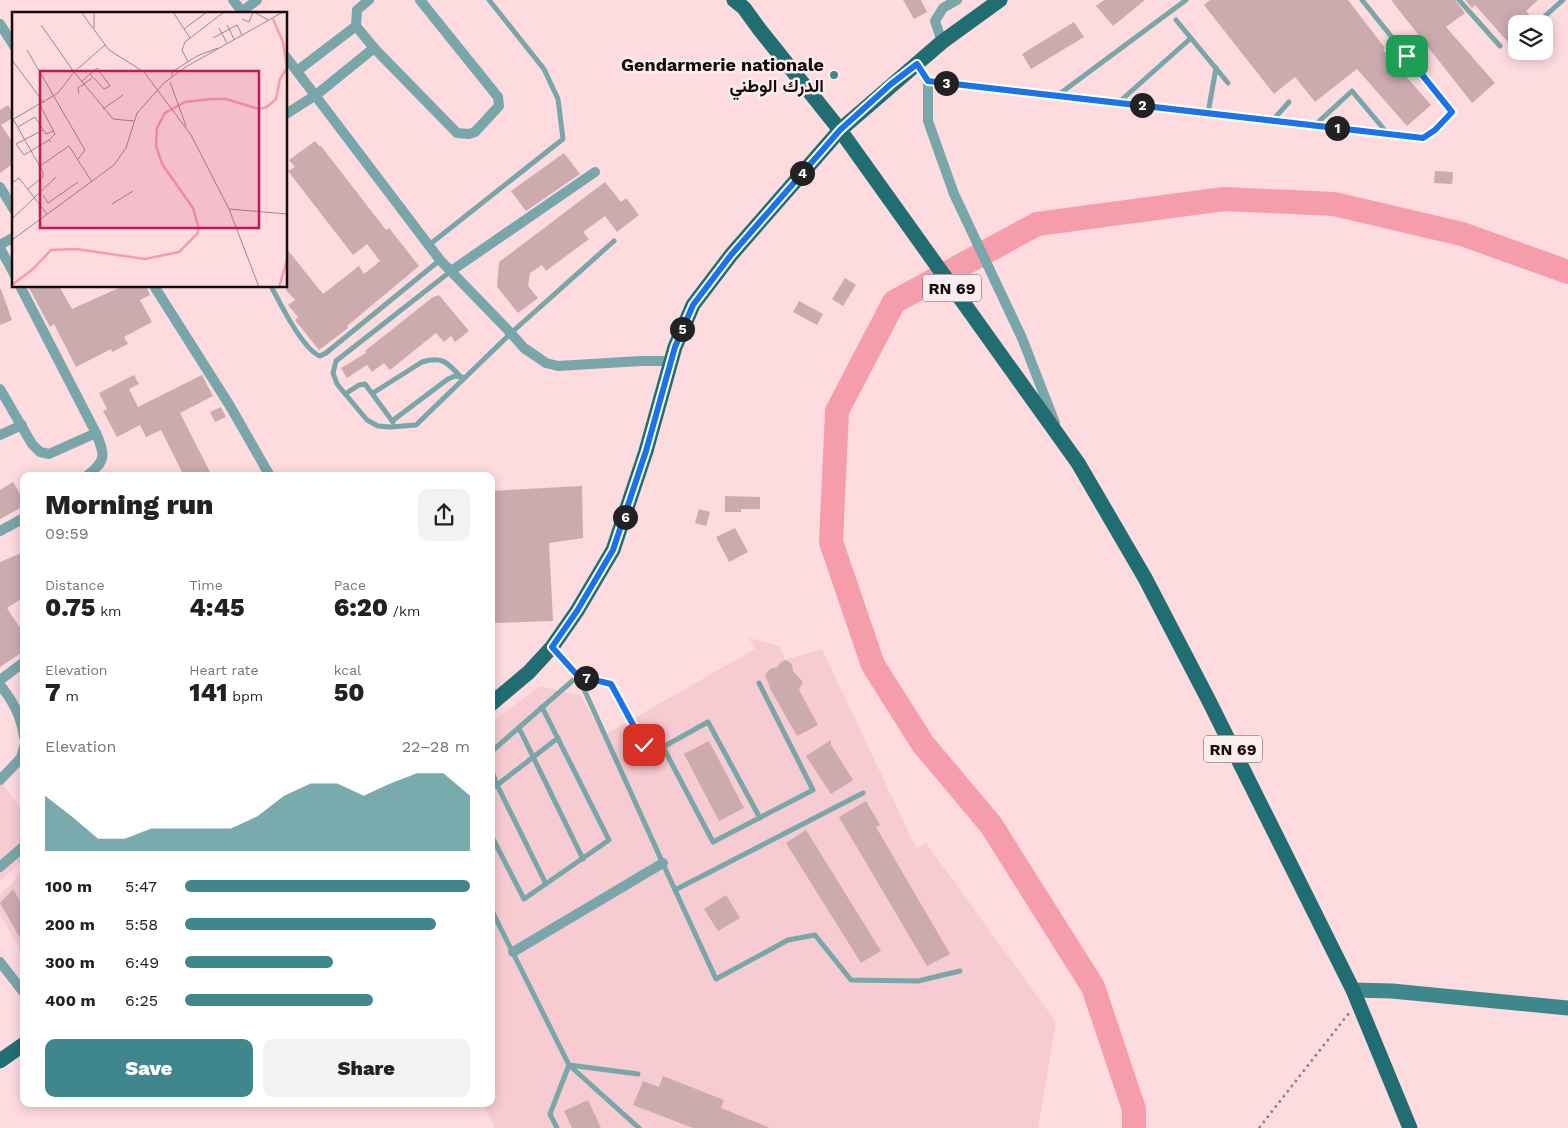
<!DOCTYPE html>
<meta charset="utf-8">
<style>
body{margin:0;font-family:"Work Sans",Vazirmatn,sans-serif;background:#f2f2f2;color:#222;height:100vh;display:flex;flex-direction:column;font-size:19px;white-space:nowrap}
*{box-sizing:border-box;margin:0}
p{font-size:16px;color:#767676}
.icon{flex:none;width:28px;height:28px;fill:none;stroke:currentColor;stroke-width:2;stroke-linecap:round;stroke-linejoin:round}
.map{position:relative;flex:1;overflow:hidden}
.side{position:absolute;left:20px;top:472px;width:475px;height:635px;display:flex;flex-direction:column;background:#fff;border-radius:10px;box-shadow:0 2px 12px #0003}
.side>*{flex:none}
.fabs{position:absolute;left:1508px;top:15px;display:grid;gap:10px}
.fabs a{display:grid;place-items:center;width:45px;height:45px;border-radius:10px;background:#fff;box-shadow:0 2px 12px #0003;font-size:25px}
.pin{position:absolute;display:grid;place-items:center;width:42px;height:42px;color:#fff;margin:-21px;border-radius:10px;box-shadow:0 2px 8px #0006}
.km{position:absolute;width:25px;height:25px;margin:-12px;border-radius:50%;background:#222;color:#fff;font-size:14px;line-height:25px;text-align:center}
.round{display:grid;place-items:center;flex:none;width:52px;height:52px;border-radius:10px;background:#f2f2f2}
.head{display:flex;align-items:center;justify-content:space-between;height:85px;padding:0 25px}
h1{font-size:28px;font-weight:800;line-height:38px}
.metrics{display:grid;grid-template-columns:repeat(3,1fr);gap:8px;height:85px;padding:5px 25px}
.metrics div{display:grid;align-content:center}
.metrics b{font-size:25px;font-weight:800}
.metrics small{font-size:14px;font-weight:400}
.metrics p{font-size:14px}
.chart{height:140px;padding:10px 25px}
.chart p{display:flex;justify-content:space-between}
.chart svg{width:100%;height:90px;margin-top:5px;fill:#3f878c;opacity:.7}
.action{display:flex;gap:10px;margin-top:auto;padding:10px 25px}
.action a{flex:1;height:58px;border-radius:10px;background:#3f878c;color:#fff;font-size:20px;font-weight:800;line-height:58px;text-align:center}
.action a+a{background:#f2f2f2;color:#222}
ul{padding:0 25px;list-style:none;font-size:16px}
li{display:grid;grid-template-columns:80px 60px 1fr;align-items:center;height:38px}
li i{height:12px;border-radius:6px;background:#3f878c}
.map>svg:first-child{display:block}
.built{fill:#f6cbd1}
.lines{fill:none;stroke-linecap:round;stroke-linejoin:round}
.river{stroke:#f69dab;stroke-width:24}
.building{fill:#ccabaf}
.path{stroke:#917a7c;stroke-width:2.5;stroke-dasharray:2.5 4;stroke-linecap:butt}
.service{stroke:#79a6a9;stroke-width:5}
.minor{stroke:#79a6a9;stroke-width:10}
.secondary{stroke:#3e878b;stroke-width:15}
.primary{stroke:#216e72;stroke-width:15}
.route-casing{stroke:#fff;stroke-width:10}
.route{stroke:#1a73e8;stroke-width:6}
.poi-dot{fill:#3f878c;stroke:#fceeef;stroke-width:2}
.labels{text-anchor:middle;stroke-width:5;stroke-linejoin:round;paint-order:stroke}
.shield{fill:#fceeef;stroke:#5c5051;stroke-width:1}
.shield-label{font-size:16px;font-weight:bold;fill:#170c0d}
.poi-label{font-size:18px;font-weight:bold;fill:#170c0d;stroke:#fceeef;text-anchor:end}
.inset-river{fill:none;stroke:#f69dab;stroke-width:2.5}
.inset-road{fill:none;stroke:#a1888b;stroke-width:1}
.view{fill:#c2185b;fill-opacity:0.15;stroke:#c2185b;stroke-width:2.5}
.inset-edge{fill:none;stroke:#170c0d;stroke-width:2.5}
</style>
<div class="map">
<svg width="1568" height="1128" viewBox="0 0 1568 1128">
<rect width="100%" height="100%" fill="#fddbdf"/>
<g class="built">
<polygon points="749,638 780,646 785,660 822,649 916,848 926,843 1056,1022 1038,1128 495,1128 483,1104 491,1104 491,723 540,686 581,696 603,736 755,649"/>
<polygon points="0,781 24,813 24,859 0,881"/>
<polygon points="24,871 24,955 0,915 0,895"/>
</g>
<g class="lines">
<polyline class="river" points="1134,1128 1134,1109 1093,987 991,825 923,744 873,665 831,542 837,411 894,302 1037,224 1224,199 1334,204 1462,234 1568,272"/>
</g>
<g class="building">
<polygon points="903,0 921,0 927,12 914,19"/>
<polygon points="1104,0 1145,0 1113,26 1096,6"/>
<polygon points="1210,0 1348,0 1385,48 1383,50 1431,105 1407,126 1357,69 1315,102 1295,77 1274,94 1204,5"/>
<polygon points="1391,0 1455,0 1465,13 1446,27 1495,83 1472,103"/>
<polygon points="1465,0 1538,0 1526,11 1537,24 1516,24 1516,51 1475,5 1472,8"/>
<polygon points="1074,22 1084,37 1031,69 1022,54"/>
<polygon points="8,105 14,114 14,117 1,125 14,144 14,163 0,173 0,110"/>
<polygon points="315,141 320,147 321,146 386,230 389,228 419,266 347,326 348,328 319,350 295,320 298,317 288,305 295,300 286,290 286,248 323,294 359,266 364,274 380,261 367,244 353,255 288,171 295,167 289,160"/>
<polygon points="564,153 580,174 526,211 511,191"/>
<polygon points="1435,171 1453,172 1452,184 1434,183"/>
<polygon points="605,182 621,202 626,198 639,215 617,232 605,216 583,232 589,239 546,271 542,265 530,273 528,286 538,298 518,313 497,287 499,262"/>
<polygon points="845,278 856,285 843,306 832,299"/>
<polygon points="28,286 59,286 72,309 123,286 146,286 150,295 140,300 152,322 124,337 128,344 112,352 111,349 76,367 54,324 50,327"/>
<polygon points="1,289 12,320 0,325 0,290"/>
<polygon points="439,295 469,331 455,342 451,336 444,342 436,333 390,370 384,363 372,372 367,365 347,378 341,368 366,353 365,351 433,297"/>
<polygon points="799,301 823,314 817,325 793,312"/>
<polygon points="134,375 139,384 129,389 138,407 202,375 213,396 180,413 212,476 184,476 161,430 146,437 140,425 117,437 103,411 107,409 99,393"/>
<polygon points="221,407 226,417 215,422 210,412"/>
<polygon points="13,482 24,501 24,506 0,519 0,490"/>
<polygon points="582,486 583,538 549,543 553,621 491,623 491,491"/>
<polygon points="725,496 760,497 760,509 741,509 741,512 725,512"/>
<polygon points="699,509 710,512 706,526 695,523"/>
<polygon points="735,528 748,552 729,562 716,537"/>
<polygon points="24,552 24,597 7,608 24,634 24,651 0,667 0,562"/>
<polygon points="786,660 792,664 793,671 803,682 799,690 818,725 797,736 769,687 770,687 765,675 770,669 777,667 781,662"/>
<polygon points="831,740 831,745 853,780 831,794 806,756"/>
<polygon points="709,741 744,808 719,821 684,754"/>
<polygon points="866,801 880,825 876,827 950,954 927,966 839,817"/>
<polygon points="806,830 881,951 861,963 786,843"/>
<polygon points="13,889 24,908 24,945 0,903"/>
<polygon points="726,895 740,918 718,931 704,909"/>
<polygon points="663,1076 724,1100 721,1108 770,1128 693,1128 633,1105 643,1081 659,1087"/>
<polygon points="588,1100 601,1128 572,1128 564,1111"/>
</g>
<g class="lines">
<polyline class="path" points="1259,1128 1349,1013"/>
<g class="service">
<polyline points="1459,0 1500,46"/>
<polyline points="1545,16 1563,0"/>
<polyline points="1176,20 1228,83"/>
<polyline points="917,64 928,81 1423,138 1435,130 1452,112 1362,0"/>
<polyline points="1058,95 1186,0"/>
<polyline points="1118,103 1191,38"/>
<polyline points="1208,113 1216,68"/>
<polyline points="1272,121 1289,102"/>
<polyline points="1315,125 1352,91 1388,134"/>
<polyline points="429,245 563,139 558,99 544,69 489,0"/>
<polyline points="451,271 336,361 333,373 337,384 367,420 378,426 390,427 416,425 511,333 614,241"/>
<path d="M271 286C280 303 303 350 320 356L326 353 440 260"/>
<path d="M373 393 422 362C442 356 447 362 460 376"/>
<polyline points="345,394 359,385 365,384 393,422"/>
<polyline points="392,421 448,379 455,376 462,377"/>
<polyline points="553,648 578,676 675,890 863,793"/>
<polyline points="519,728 583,859"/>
<polyline points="663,747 708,722 760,818"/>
<polyline points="491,752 578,676 611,684 644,745 663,747 713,842 813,790 759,683"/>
<polyline points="491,769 497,785 491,789"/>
<polyline points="491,835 524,899 609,840 542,707"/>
<polyline points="546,884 497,785 558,738"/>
<polyline points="675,890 716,979 788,940 815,935 851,980 918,981 960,971"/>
<polyline points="491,909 569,1065 638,1074"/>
<polyline points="557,1128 550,1114 569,1065 639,1128"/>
</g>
<g class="minor">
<polyline points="233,0 244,14"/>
<polyline points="369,0 357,10 356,26 374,48 457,133 469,134 475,132 499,106 498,97 420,0"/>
<polyline points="239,14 257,0"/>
<polyline points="0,24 14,46"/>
<polyline points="942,42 935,21 943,8 957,0"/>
<polyline points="286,57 440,260 507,329 524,348 546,363 558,366 641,361 671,361"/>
<polyline points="297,71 356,26"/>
<polyline points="928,81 928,121 954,194 1022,338 1055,423"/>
<polyline points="286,114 316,95 374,48"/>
<polyline points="0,187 14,210"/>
<polyline points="0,245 14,237"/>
<polyline points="0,248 14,274"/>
<polyline points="451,271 595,172"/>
<path d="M20 286 96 433C105 455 107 460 87 476"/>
<polyline points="154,286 230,406 270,476"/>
<polyline points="0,389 32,444 40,452 49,454 96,433"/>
<polyline points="0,435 22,425"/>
<polyline points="0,531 24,518"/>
<polyline points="0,680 24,662"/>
<path d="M0 685C13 701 21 716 24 737"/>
<polyline points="0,780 21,758 24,747"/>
<polyline points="0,867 24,846"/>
<polyline points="513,952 663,863"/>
<polyline points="0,962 24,993"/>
</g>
<polyline class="secondary" points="1353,990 1392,991 1568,1008"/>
<g class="primary">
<polyline points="734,0 744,8 760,30 840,130 1078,463 1145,578 1208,699 1353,990 1410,1128"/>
<polyline points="491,704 529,672 552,647 577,611 613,550 646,451 675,347 693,305 731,255 840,130 942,42 1000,0"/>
<polyline points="0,1061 24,1044"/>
</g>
</g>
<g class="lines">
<defs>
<polyline id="route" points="644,745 611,684 578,676 552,647 577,611 613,550 646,451 675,347 693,305 731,255 840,130 891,84 917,64 928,81 1423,138 1435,130 1452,112 1407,56"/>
</defs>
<use href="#route" class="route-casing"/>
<use href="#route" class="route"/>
</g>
<circle class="poi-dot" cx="834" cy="75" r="5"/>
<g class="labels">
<g class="shield">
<rect x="923" y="274.5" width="58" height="27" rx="4"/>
<rect x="1204" y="735.5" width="58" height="27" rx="4"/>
</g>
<g class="shield-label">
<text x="952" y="294">RN 69</text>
<text x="1233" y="755">RN 69</text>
</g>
<g class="poi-label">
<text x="824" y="71">Gendarmerie nationale<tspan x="824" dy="21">الدرك الوطني</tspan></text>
</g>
</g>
<g transform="translate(12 12)">
<rect width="275" height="275" fill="#fddbdf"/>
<path class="inset-river" d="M261 7 271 30 275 56M0 273 21 257 39 238 64 237 133 247 167 240 186 221V214L181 196 150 152 144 134 145 116 153 101 173 90 199 87H214L247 97 255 95 264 87 268 67 275 56M267 275 275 248"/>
<path class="inset-road" d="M69 0 97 38 132 60 179 123 217 197 247 275M82 0V16M161 0 178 26M242 0 256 8M230 7 237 10 241 0M29 13 62 60 101 107 122 109M215 13 222 27M207 16 215 31M172 17 195 0M201 26 225 13 230 23M15 38 73 138 66 147M0 48 32 91M176 50 170 38 173 30 212 0M160 65V60L185 44 206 36M70 69 85 56 98 74 92 77 78 62M158 70 174 114M67 81 66 76 80 66M28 93 43 122 37 128M91 97 111 83M1 107 31 160V165L16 177M0 108 46 81 62 60 93 33M6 115 23 105 34 122 42 119M31 118 4 132 12 143 37 128 39 130M28 154 57 134 80 170M0 171 7 166 35 202M31 183 36 191 66 170M100 192 121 179M217 197 275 202M0 207 44 165M0 228 102 153 114 136 125 101 152 71 172 56 271 0"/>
<path class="view" d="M28 59H247V216H28Z"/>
<rect width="275" height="275" class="inset-edge"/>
</g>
</svg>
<div class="fabs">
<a><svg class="icon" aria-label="layers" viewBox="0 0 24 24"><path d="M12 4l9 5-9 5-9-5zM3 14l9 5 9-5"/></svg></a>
</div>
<div class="pin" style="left:1407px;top:56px;background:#1e9e55"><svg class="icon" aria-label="arrive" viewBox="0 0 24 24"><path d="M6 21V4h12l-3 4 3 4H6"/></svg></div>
<div class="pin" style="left:644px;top:745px;background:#d93025"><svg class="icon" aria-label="check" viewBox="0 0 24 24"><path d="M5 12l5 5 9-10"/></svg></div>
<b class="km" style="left:1337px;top:128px">1</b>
<b class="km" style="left:1142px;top:105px">2</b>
<b class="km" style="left:946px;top:83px">3</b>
<b class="km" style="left:802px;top:173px">4</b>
<b class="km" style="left:682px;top:329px">5</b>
<b class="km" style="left:625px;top:517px">6</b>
<b class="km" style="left:586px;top:678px">7</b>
<section class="side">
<div class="head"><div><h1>Morning run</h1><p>09:59</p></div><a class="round"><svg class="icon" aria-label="share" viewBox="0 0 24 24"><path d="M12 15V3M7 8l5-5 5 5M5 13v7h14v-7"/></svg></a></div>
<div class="metrics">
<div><p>Distance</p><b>0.75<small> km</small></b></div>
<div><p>Time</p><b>4:45</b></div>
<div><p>Pace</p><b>6:20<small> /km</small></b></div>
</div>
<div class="metrics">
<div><p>Elevation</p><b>7<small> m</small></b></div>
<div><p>Heart rate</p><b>141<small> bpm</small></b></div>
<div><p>kcal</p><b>50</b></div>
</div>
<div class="chart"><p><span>Elevation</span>22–28 m</p>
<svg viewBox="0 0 160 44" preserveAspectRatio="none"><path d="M0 44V17L10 27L20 38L30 38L40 33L50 33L60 33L70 33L80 27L90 17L100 11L110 11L120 17L130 11L140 6L150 6L160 17V44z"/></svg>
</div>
<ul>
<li><b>100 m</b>5:47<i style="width:100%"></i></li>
<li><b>200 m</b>5:58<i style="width:88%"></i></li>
<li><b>300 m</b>6:49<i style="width:52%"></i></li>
<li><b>400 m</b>6:25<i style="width:66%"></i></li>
</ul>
<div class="action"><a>Save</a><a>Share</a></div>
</section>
</div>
